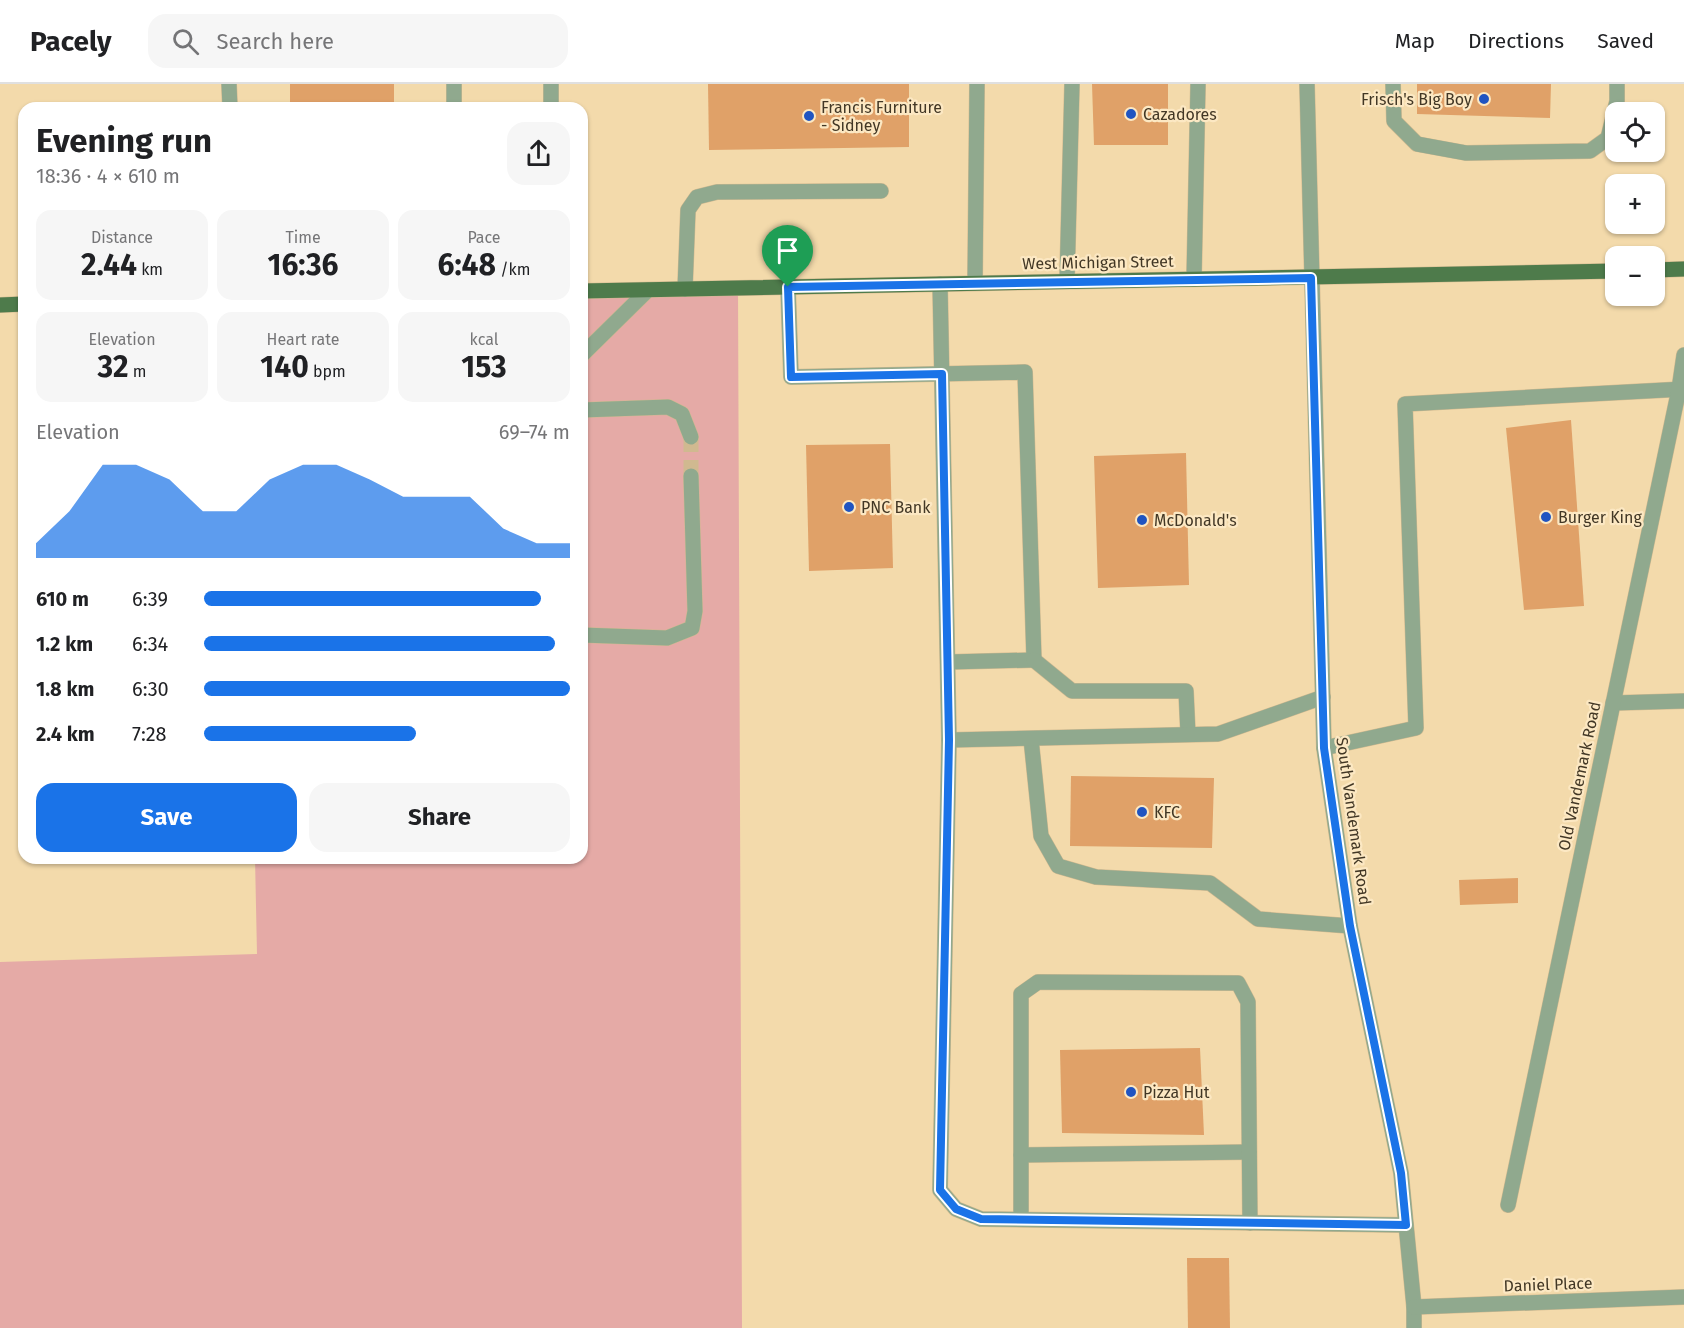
<!DOCTYPE html>
<meta charset="utf-8">
<style>
body{margin:0;font-family:"Fira Sans",sans-serif;background:#f6f6f6;color:#202124;height:100vh;display:flex;flex-direction:column;font-size:22px;white-space:nowrap}
*{box-sizing:border-box;margin:0}
p{font-size:20px;color:#757577}
.icon{flex:none;width:33px;height:33px;fill:none;stroke:currentColor;stroke-width:2;stroke-linecap:round;stroke-linejoin:round}
.map{position:relative;flex:1;overflow:hidden}
.side{position:absolute;left:18px;top:18px;width:570px;height:762px;display:flex;flex-direction:column;background:#fff;border-radius:18px;box-shadow:0 2px 4px #0004}
.side>*{flex:none}
.fabs{position:absolute;left:1605px;top:18px;display:grid;gap:12px}
.fabs a{display:grid;place-items:center;width:60px;height:60px;border-radius:12px;background:#fff;box-shadow:0 2px 4px #0004;font-size:30px}
.pin{position:absolute;display:grid;place-items:center;width:51px;height:51px;color:#fff;margin:-62px -26px;border-radius:50% 50% 50% 0;rotate:-45deg;box-shadow:0 0 6px #0007}
.pin .icon{rotate:45deg}
.round{display:grid;place-items:center;flex:none;width:63px;height:63px;border-radius:18px;background:#f6f6f6}
.overview{display:flex;align-items:center;justify-content:space-between;height:102px;padding:0 18px}
h1{font-size:33px;font-weight:700;line-height:45px}
.stats{display:grid;grid-template-columns:repeat(3,1fr);gap:9px;height:102px;padding:6px 18px}
.stats div{display:grid;align-content:center;border-radius:15px;background:#f6f6f6;text-align:center}
.stats b{font-size:30px;font-weight:700}
.stats small{font-size:16px;font-weight:400}
.stats p{font-size:16px}
.chart{height:168px;padding:12px 18px}
.chart p{display:flex;justify-content:space-between}
.chart svg{width:100%;height:108px;margin-top:6px;fill:#1a73e8;opacity:.7}
.primary-button{display:flex;gap:12px;margin-top:auto;padding:12px 18px}
.primary-button a{flex:1;height:69px;border-radius:18px;background:#1a73e8;color:#fff;font-size:24px;font-weight:700;line-height:69px;text-align:center}
.primary-button a+a{background:#f6f6f6;color:#202124}
ul{padding:0 18px;list-style:none;font-size:20px}
li{display:grid;grid-template-columns:96px 72px 1fr;align-items:center;height:45px}
li i{height:15px;border-radius:8px;background:#1a73e8}
header{display:flex;align-items:center;gap:36px;box-sizing:border-box;height:84px;padding:0 30px;background:#fff;border-bottom:2px solid #e0e0e0}
header strong{font-size:28px}
nav{display:flex;gap:33px;margin-inline-start:auto;font-size:21px}
.search{width:420px;height:54px;background:#f6f6f6;display:flex;align-items:center;gap:15px;box-sizing:border-box;padding:0 21px;border-radius:18px;color:#757577;font-size:22px}
.map>svg:first-child{display:block}
.green{fill:#e5aaa6}
.building{fill:#e0a168}
.lines{fill:none;stroke-linecap:round;stroke-linejoin:round}
.minor-tunnel{stroke:#d0b990;stroke-width:15;stroke-dasharray:15 8;stroke-linecap:butt}
.minor-casing{stroke:#d0b990;stroke-width:16}
.major-casing{stroke:#d0b990;stroke-width:16}
.minor{stroke:#90a98e;stroke-width:15}
.major{stroke:#4e7b4b;stroke-width:15}
.route-casing{stroke:#fff;stroke-width:12}
.route{stroke:#1a73e8;stroke-width:8}
.poi-dot{fill:#2054c1;stroke:#fce8c3;stroke-width:2}
.labels{text-anchor:middle;stroke-width:4.5;stroke-linejoin:round;paint-order:stroke}
.poi-label{font-size:16px;fill:#423725;stroke:#fce8c3;text-anchor:start}
.street-label{font-size:16px;fill:#423725;stroke:#fce8c3}
</style>
<header>
<strong>Pacely</strong>
<div class="search"><svg class="icon" aria-label="search" viewBox="0 0 24 24"><circle cx="10" cy="10" r="6"/><path d="M15 15l6 6"/></svg>Search here</div>
<nav><a>Map</a><a>Directions</a><a>Saved</a></nav>
</header>
<div class="map">
<svg width="1684" height="1244" viewBox="0 0 1684 1244">
<rect width="100%" height="100%" fill="#f3daab"/>
<polygon class="green" points="738,204 742,1244 0,1244 0,878 257,870 255,774 582,774 582,207"/>
<g class="building">
<rect x="290" y="0" width="104" height="24"/>
<polygon points="708,0 909,0 909,63 709,66"/>
<polygon points="1092,0 1168,0 1168,61 1094,61"/>
<polygon points="1417,0 1551,0 1550,34 1417,30"/>
<polygon points="1571,336 1584,522 1524,526 1506,344"/>
<polygon points="890,360 893,484 809,487 806,361"/>
<polygon points="1186,369 1189,501 1098,504 1094,372"/>
<polygon points="1071,692 1214,694 1212,764 1070,762"/>
<polygon points="1518,794 1518,819 1460,821 1459,796"/>
<polygon points="1200,964 1204,1051 1062,1049 1060,966"/>
<polygon points="1187,1174 1229,1174 1230,1244 1188,1244"/>
</g>
<g class="lines">
<polyline class="minor-tunnel" points="691,353 691,392"/>
<defs>
<g id="minor">
<polyline points="229,0 230,24"/>
<polyline points="454,0 454,24"/>
<polyline points="551,0 551,24"/>
<polyline points="1307,0 1324,664 1350,842 1401,1089 1414,1223 1414,1244"/>
<polyline points="1393,0 1394,37 1417,60 1466,69 1590,67 1608,54 1617,17 1617,0"/>
<polyline points="1194,195 1198,0"/>
<polyline points="1067,197 1072,0"/>
<polyline points="975,199 977,0"/>
<polyline points="940,200 949,656 940,1106 956,1125 981,1135 1406,1141"/>
<polyline points="788,203 791,293 1025,288 1034,576 948,578"/>
<polyline points="685,205 688,126 697,113 717,108 881,107"/>
<polyline points="582,271 648,206"/>
<polyline points="582,326 668,323 682,330 691,353"/>
<polyline points="582,551 667,554 692,544 695,527 691,392"/>
<polyline points="1034,576 1072,607 1186,607 1188,650"/>
<polyline points="1613,619 1684,617"/>
<polyline points="1031,655 1041,752 1058,782 1096,793 1210,799 1258,835 1350,842"/>
<polyline points="949,656 1218,650 1323,613"/>
<polyline points="1324,664 1416,644 1405,320 1684,305"/>
<polyline points="1021,1071 1249,1068"/>
<polyline points="1508,1121 1679,305 1684,271"/>
<polyline points="1021,1135 1021,910 1038,898 1238,899 1248,918 1250,1139"/>
<polyline points="1414,1223 1684,1213"/>
</g>
<g id="major">
<polyline points="1654,186 1684,185"/>
<polyline points="582,207 1616,187"/>
<polyline points="0,221 24,220"/>
</g>
</defs>
<use href="#minor" class="minor-casing"/>
<use href="#major" class="major-casing"/>
<use href="#minor" class="minor"/>
<use href="#major" class="major"/>
</g>
<g class="lines">
<defs>
<polygon id="route" points="1311,194 1324,664 1350,842 1401,1089 1406,1141 981,1135 956,1125 940,1106 949,656 942,290 791,293 788,203"/>
</defs>
<use href="#route" class="route-casing"/>
<use href="#route" class="route"/>
</g>
<g class="poi-dot">
<circle cx="1484" cy="15" r="6"/>
<circle cx="1131" cy="30" r="6"/>
<circle cx="809" cy="32" r="6"/>
<circle cx="849" cy="423" r="6"/>
<circle cx="1546" cy="433" r="6"/>
<circle cx="1142" cy="436" r="6"/>
<circle cx="1142" cy="728" r="6"/>
<circle cx="1131" cy="1008" r="6"/>
</g>
<g class="labels">
<g class="poi-label">
<text x="1472" y="21" text-anchor="end">Frisch's Big Boy</text>
<text x="821" y="29">Francis Furniture<tspan x="821" dy="18">- Sidney</tspan></text>
<text x="1143" y="36">Cazadores</text>
<text x="861" y="429">PNC Bank</text>
<text x="1558" y="439">Burger King</text>
<text x="1154" y="442">McDonald's</text>
<text x="1154" y="734">KFC</text>
<text x="1143" y="1014">Pizza Hut</text>
</g>
<g class="street-label">
<text transform="translate(1098 178) rotate(-1)" y="6">West Michigan Street</text>
<text transform="translate(1579 692) rotate(-78)" y="6">Old Vandemark Road</text>
<text transform="translate(1354 737) rotate(82)" y="6">South Vandemark Road</text>
<text transform="translate(1548 1200) rotate(-2)" y="6">Daniel Place</text>
</g>
</g>
</svg>
<div class="fabs">
<a><svg class="icon" aria-label="locate" viewBox="0 0 24 24"><circle cx="12" cy="12" r="6"/><path d="M12 2v4M12 18v4M2 12h4M18 12h4"/></svg></a>
<a>+</a>
<a>−</a>
</div>
<div class="pin" style="left:788px;top:203px;background:#1e9e55"><svg class="icon" aria-label="arrive" viewBox="0 0 24 24"><path d="M6 21V4h12l-3 4 3 4H6"/></svg></div>
<section class="side">
<div class="overview"><div><h1>Evening run</h1><p>18:36 · 4 × 610 m</p></div><a class="round"><svg class="icon" aria-label="share" viewBox="0 0 24 24"><path d="M12 15V3M7 8l5-5 5 5M5 13v7h14v-7"/></svg></a></div>
<div class="stats">
<div><p>Distance</p><b>2.44<small> km</small></b></div>
<div><p>Time</p><b>16:36</b></div>
<div><p>Pace</p><b>6:48<small> /km</small></b></div>
</div>
<div class="stats">
<div><p>Elevation</p><b>32<small> m</small></b></div>
<div><p>Heart rate</p><b>140<small> bpm</small></b></div>
<div><p>kcal</p><b>153</b></div>
</div>
<div class="chart"><p><span>Elevation</span>69–74 m</p>
<svg viewBox="0 0 160 44" preserveAspectRatio="none"><path d="M0 44V38L10 25L20 6L30 6L40 12L50 25L60 25L70 12L80 6L90 6L100 12L110 19L120 19L130 19L140 32L150 38L160 38V44z"/></svg>
</div>
<ul>
<li><b>610 m</b>6:39<i style="width:92%"></i></li>
<li><b>1.2 km</b>6:34<i style="width:96%"></i></li>
<li><b>1.8 km</b>6:30<i style="width:100%"></i></li>
<li><b>2.4 km</b>7:28<i style="width:58%"></i></li>
</ul>
<div class="primary-button"><a>Save</a><a>Share</a></div>
</section>
</div>
